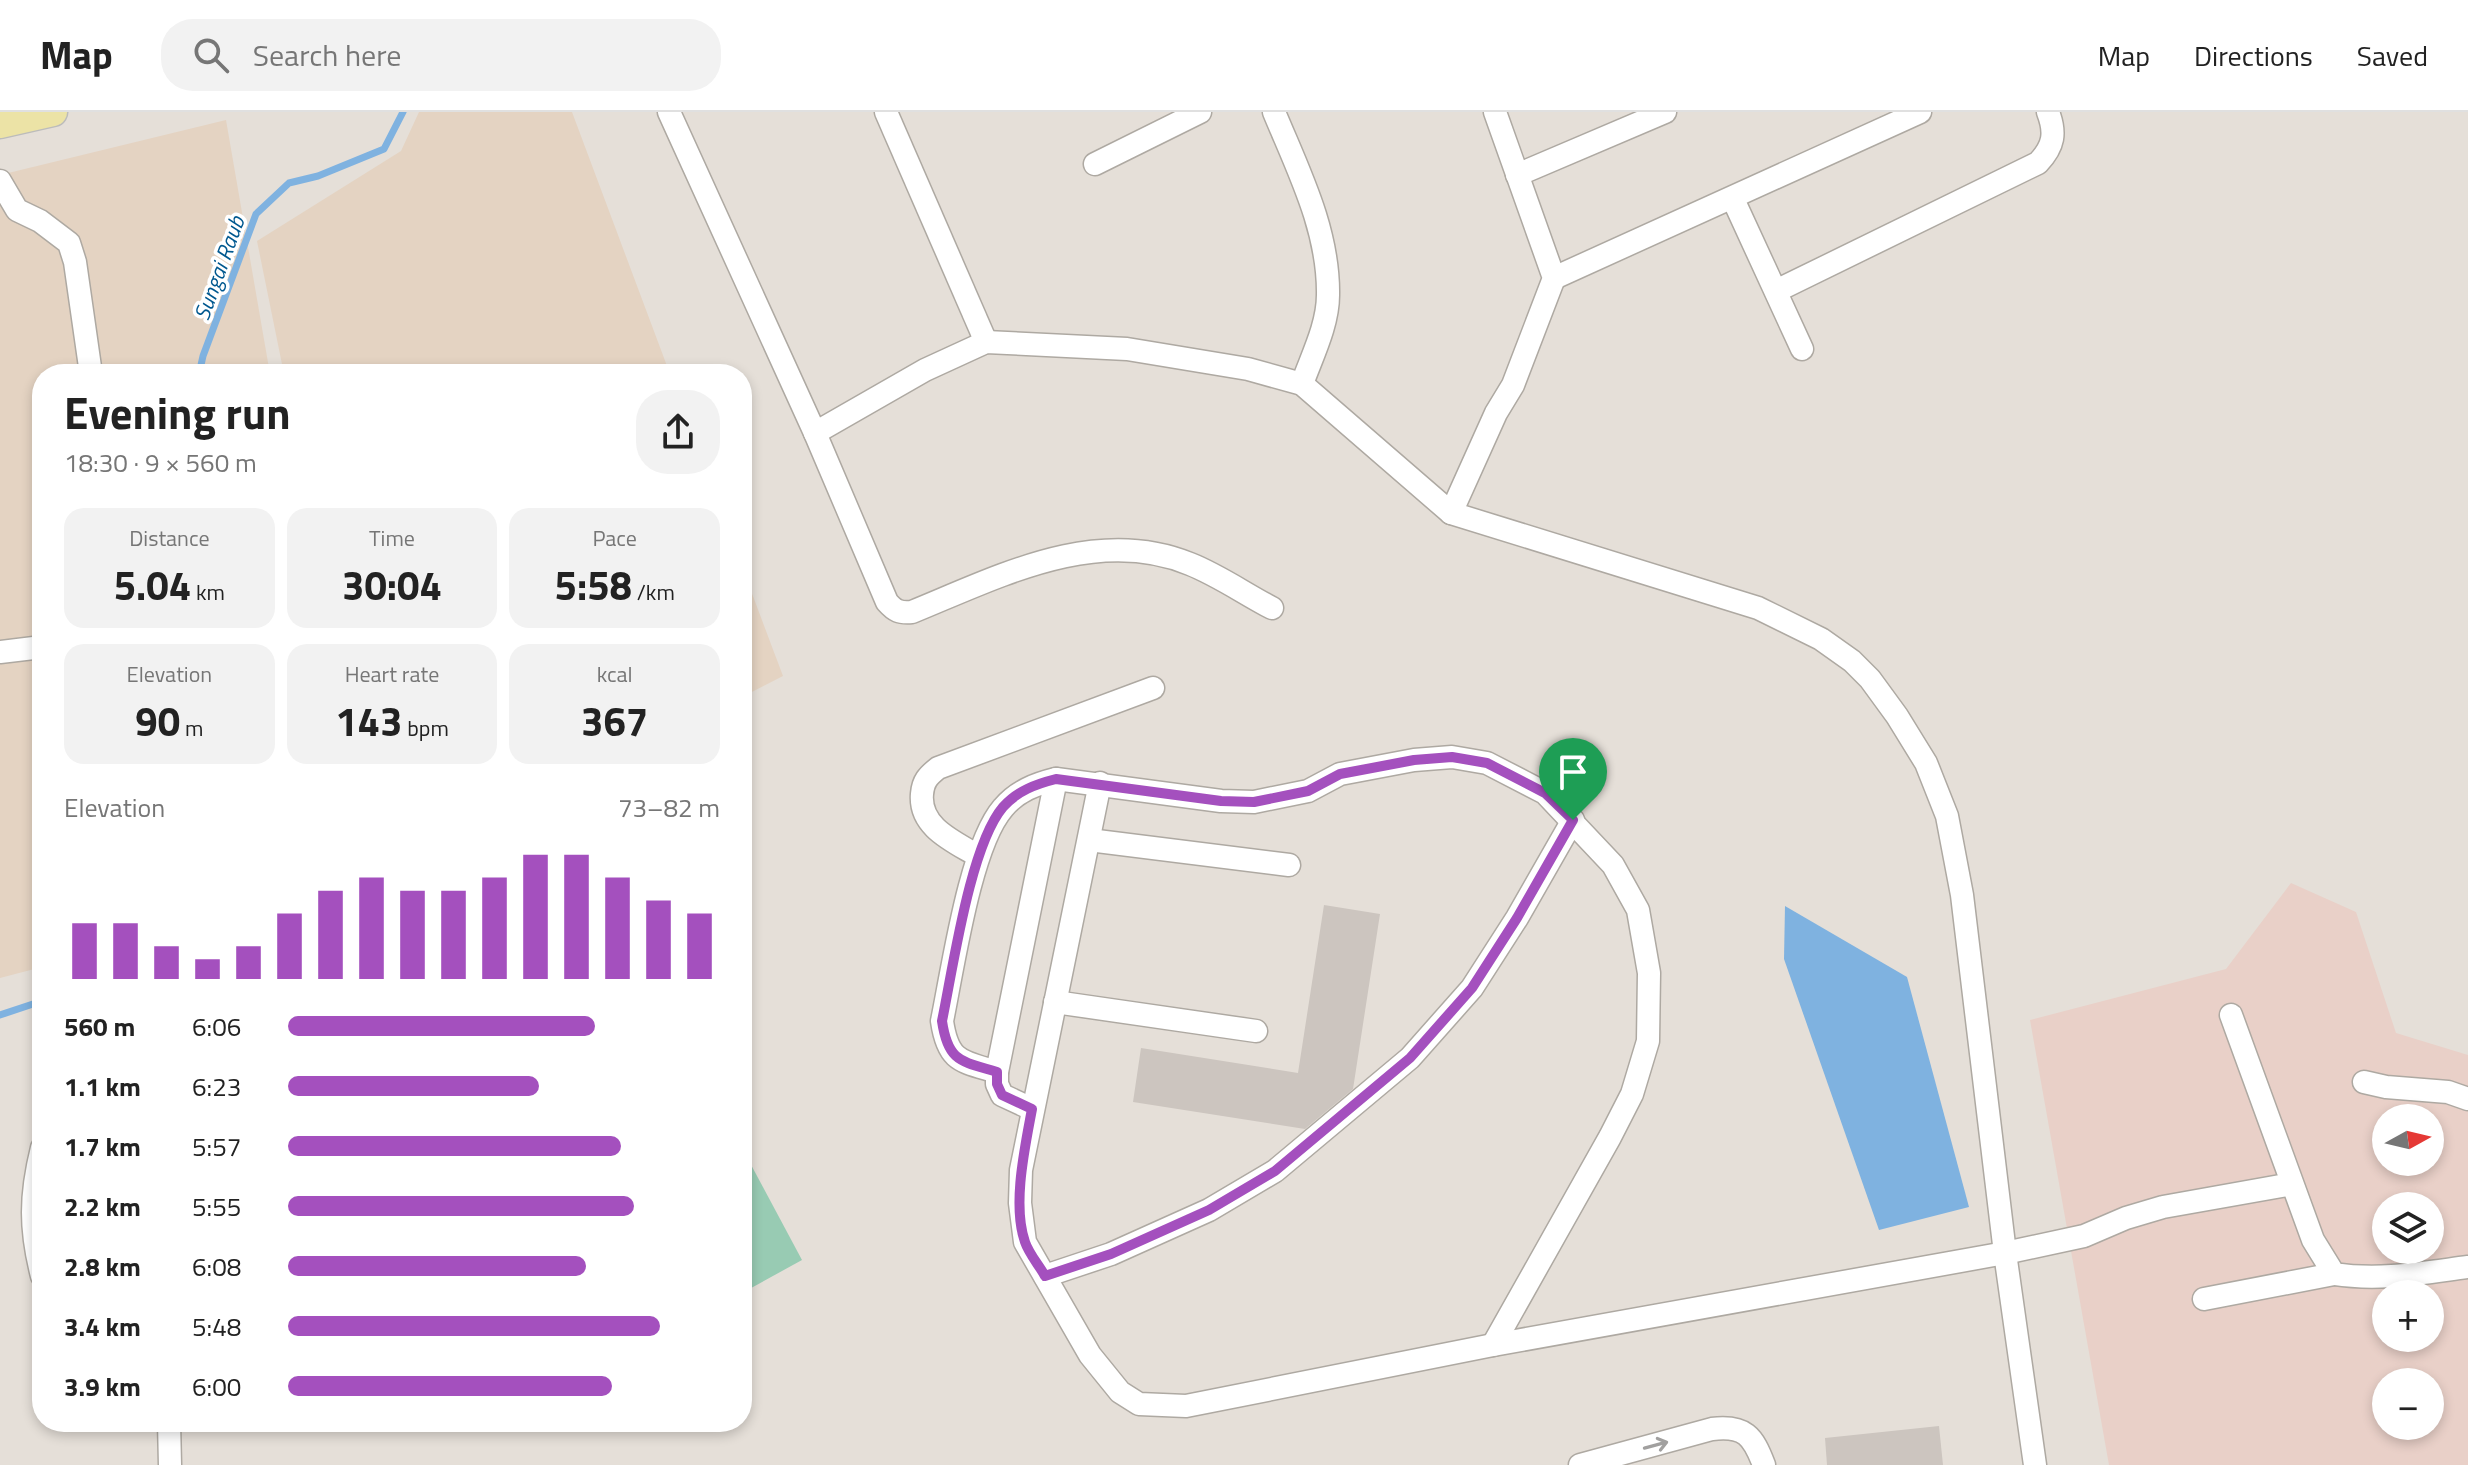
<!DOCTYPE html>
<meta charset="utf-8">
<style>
body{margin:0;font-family:"Titillium Web",sans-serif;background:#f2f2f2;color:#222;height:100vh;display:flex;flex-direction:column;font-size:30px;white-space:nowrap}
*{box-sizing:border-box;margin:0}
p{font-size:26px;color:#767676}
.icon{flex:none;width:44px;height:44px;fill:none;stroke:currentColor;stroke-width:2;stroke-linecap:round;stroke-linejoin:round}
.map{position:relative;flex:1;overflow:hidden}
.sheet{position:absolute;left:32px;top:252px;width:720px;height:1068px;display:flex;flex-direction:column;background:#fff;border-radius:32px;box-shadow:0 4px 12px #0003}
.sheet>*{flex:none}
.needle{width:52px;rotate:82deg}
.controls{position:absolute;left:2372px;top:992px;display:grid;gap:16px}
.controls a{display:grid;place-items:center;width:72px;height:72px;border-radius:50%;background:#fff;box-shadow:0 4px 12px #0003;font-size:40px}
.pin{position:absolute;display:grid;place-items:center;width:68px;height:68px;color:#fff;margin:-82px -34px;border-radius:50% 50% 50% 0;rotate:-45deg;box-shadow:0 0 8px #0007}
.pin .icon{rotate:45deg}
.round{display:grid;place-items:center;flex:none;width:84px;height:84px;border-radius:32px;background:#f2f2f2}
.head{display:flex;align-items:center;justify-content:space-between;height:136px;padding:0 32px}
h1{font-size:44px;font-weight:700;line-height:60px}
.stats{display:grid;grid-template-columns:repeat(3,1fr);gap:12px;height:136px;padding:8px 32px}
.stats div{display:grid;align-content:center;border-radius:20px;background:#f2f2f2;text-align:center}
.stats b{font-size:40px;font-weight:700}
.stats small{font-size:22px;font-weight:400}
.stats p{font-size:22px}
.chart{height:224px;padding:16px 32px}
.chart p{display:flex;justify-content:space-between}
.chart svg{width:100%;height:144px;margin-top:8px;stroke:#a450be;stroke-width:6}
ul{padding:0 32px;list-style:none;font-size:26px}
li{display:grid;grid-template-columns:128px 96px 1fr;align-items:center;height:60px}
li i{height:20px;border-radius:10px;background:#a450be}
header{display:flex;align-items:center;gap:48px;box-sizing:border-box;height:112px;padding:0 40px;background:#fff;border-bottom:2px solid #e0e0e0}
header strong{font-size:38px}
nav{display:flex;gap:44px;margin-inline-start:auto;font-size:28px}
.search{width:560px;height:72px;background:#f2f2f2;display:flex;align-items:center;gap:20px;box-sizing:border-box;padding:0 28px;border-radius:32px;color:#767676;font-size:30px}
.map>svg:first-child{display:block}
.education{fill:#e4d3c2}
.medical{fill:#e9d0c8;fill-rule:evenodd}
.green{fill:#98cbb3}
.water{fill:#7fb2e0}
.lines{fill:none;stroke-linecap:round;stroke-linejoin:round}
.stream{stroke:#7fb2e0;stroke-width:7}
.building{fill:#ccc5bf}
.minor-casing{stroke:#aea9a2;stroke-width:25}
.major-casing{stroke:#bcbcbb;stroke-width:31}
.minor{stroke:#fff;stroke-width:22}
.major{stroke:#ece3a6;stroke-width:28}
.oneway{stroke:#a1a09f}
.route-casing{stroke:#fff;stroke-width:16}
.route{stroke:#a450be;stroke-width:10}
.labels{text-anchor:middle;stroke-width:7;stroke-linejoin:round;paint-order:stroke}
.water-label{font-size:22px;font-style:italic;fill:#00588f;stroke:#fff}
</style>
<header>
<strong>Map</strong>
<div class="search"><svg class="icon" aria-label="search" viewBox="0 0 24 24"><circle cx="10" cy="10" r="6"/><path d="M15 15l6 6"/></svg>Search here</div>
<nav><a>Map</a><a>Directions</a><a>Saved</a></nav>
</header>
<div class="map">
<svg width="2468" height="1353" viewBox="0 0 2468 1353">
<rect width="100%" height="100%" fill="#e5dfd8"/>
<g class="education">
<polygon points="419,0 572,0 670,262 284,262 257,129 401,39"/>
<polygon points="226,8 270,262 42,262 42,855 0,866 0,63"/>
<polygon points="742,455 783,564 742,585"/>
</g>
<path class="medical" d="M2291 771 2356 800 2396 921 2468 943V1353H2109L2030 908 2226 857ZM2386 1006H2430V1050H2386ZM2386 1094H2430V1138H2386ZM2386 1182H2430V1226H2386ZM2386 1270H2430V1314H2386Z"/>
<polygon class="green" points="742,1036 802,1148 742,1181"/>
<polygon class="water" points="1785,794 1907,865 1969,1095 1879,1118 1784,847"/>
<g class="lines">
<g class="stream">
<polyline points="199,262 203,244 256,102 289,71 318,64 384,37 403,0"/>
<polyline points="0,903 42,889"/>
</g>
</g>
<g class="building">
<polygon points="1324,793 1380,802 1353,977 1305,1017 1133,990 1141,936 1298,961"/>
<polygon points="1939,1314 1943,1353 1827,1353 1825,1326"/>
</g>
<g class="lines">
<defs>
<g id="minor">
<path d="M669 0 815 321 887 490C895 499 899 501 912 500 998 465 1096 413 1190 452 1218 463 1245 482 1272 496"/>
<polyline points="886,0 986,230"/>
<path d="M1274 0C1298 58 1329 118 1328 183 1328 213 1312 244 1302 272"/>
<polyline points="1095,52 1200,0"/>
<polyline points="1517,63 1665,0"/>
<polyline points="0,69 17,98 40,109 69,131 75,150 91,262"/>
<polyline points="1733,87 1802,237"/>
<polyline points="1554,166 1920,0"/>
<path d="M1776 179 2038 51C2054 34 2056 21 2048 0"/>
<polyline points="815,321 925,258 986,230 1127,237 1248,257 1302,272 1451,401 1758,496 1821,527 1852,549 1870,567 1897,604 1926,651 1947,704 1962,783 2005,1141 2035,1353"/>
<polyline points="1451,401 1496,301 1513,273 1554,166 1495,0"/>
<polyline points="0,540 42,535"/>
<polyline points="1100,671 1021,1058 1020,1091 1025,1130 1090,1243 1120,1280 1139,1292 1186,1294 1493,1233 2005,1141 2084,1124 2126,1106 2163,1095 2292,1072"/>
<polyline points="1089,728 1289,753"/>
<path d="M978 744C953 729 919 715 922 682 923 669 928 664 938 656L1153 576"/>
<polyline points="1055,890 1256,919"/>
<path d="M2231 903 2313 1128 2334 1162C2380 1169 2422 1161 2468 1155"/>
<path d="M997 960C961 949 948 950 942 909 953 856 970 734 1003 696 1017 679 1036 672 1056 667L1221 689 1254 690 1308 679 1340 662 1414 648 1452 645 1487 651 1545 681 1613 753 1638 798 1649 861 1648 929 1632 982 1610 1025 1493 1233"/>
<polyline points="2364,970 2386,975 2448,980 2468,987"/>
<polyline points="1032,997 1002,983 997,972 997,960 1056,667"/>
<path d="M42 1036C30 1084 30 1117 42 1164"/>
<polyline points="1045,1164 1111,1142 1209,1098 1275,1059 1410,946 1472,876 1517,806 1573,708"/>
<polyline points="2204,1187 2334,1162"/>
<polyline points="169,1310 170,1353"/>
<path d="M1580 1353 1712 1317C1745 1313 1753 1324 1764 1353"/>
</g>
<polyline id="major" points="0,12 53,0"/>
</defs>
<use href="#minor" class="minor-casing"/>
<use href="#major" class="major-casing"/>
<use href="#minor" class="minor"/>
<use href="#major" class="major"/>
</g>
<defs><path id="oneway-shaft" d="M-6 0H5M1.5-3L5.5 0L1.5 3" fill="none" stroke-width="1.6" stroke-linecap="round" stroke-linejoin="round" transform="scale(2)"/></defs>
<use class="oneway" href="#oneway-shaft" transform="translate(1656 1333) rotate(-15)"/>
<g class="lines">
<defs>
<path id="route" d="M1452 645 1487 651 1545 681 1573 708 1517 806 1472 876 1410 946 1275 1059 1209 1098 1111 1142 1045 1164C1039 1153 1029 1142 1025 1130 1012 1093 1025 1035 1032 997L1002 983 997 972V960C961 949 948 950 942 909 953 856 970 734 1003 695 1017 679 1036 672 1056 667L1221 689 1254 690 1308 679 1340 662 1414 648Z"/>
</defs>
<use href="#route" class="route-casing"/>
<use href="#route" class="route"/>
</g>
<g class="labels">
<g class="water-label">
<text transform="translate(219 156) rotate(-70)" y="8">Sungai Raub</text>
</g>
</g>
</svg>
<div class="controls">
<a><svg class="needle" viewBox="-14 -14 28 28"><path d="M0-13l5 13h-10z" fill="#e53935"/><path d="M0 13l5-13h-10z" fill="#767676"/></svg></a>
<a><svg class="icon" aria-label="layers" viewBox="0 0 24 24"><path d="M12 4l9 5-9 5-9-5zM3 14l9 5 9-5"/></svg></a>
<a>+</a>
<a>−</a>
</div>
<div class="pin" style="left:1573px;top:708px;background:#1e9e55"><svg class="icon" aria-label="arrive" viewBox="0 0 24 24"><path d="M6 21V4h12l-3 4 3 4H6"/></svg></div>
<section class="sheet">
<div class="head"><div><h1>Evening run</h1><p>18:30 · 9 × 560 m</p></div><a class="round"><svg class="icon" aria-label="share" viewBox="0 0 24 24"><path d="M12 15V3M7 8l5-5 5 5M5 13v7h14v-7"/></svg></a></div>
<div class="stats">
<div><p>Distance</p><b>5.04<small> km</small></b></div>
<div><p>Time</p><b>30:04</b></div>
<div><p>Pace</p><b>5:58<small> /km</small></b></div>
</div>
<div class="stats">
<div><p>Elevation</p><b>90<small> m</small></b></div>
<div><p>Heart rate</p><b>143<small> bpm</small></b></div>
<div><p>kcal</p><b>367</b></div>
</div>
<div class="chart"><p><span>Elevation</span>73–82 m</p>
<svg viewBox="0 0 160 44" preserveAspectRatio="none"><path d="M5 44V27M15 44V27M25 44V34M35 44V38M45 44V34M55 44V24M65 44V17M75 44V13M85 44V17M95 44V17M105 44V13M115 44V6M125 44V6M135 44V13M145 44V20M155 44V24"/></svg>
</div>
<ul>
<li><b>560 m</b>6:06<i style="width:71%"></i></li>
<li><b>1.1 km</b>6:23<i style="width:58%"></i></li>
<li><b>1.7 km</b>5:57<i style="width:77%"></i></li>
<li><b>2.2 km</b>5:55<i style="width:80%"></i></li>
<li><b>2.8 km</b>6:08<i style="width:69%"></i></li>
<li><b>3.4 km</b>5:48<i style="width:86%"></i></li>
<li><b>3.9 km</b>6:00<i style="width:75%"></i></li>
</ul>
</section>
</div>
